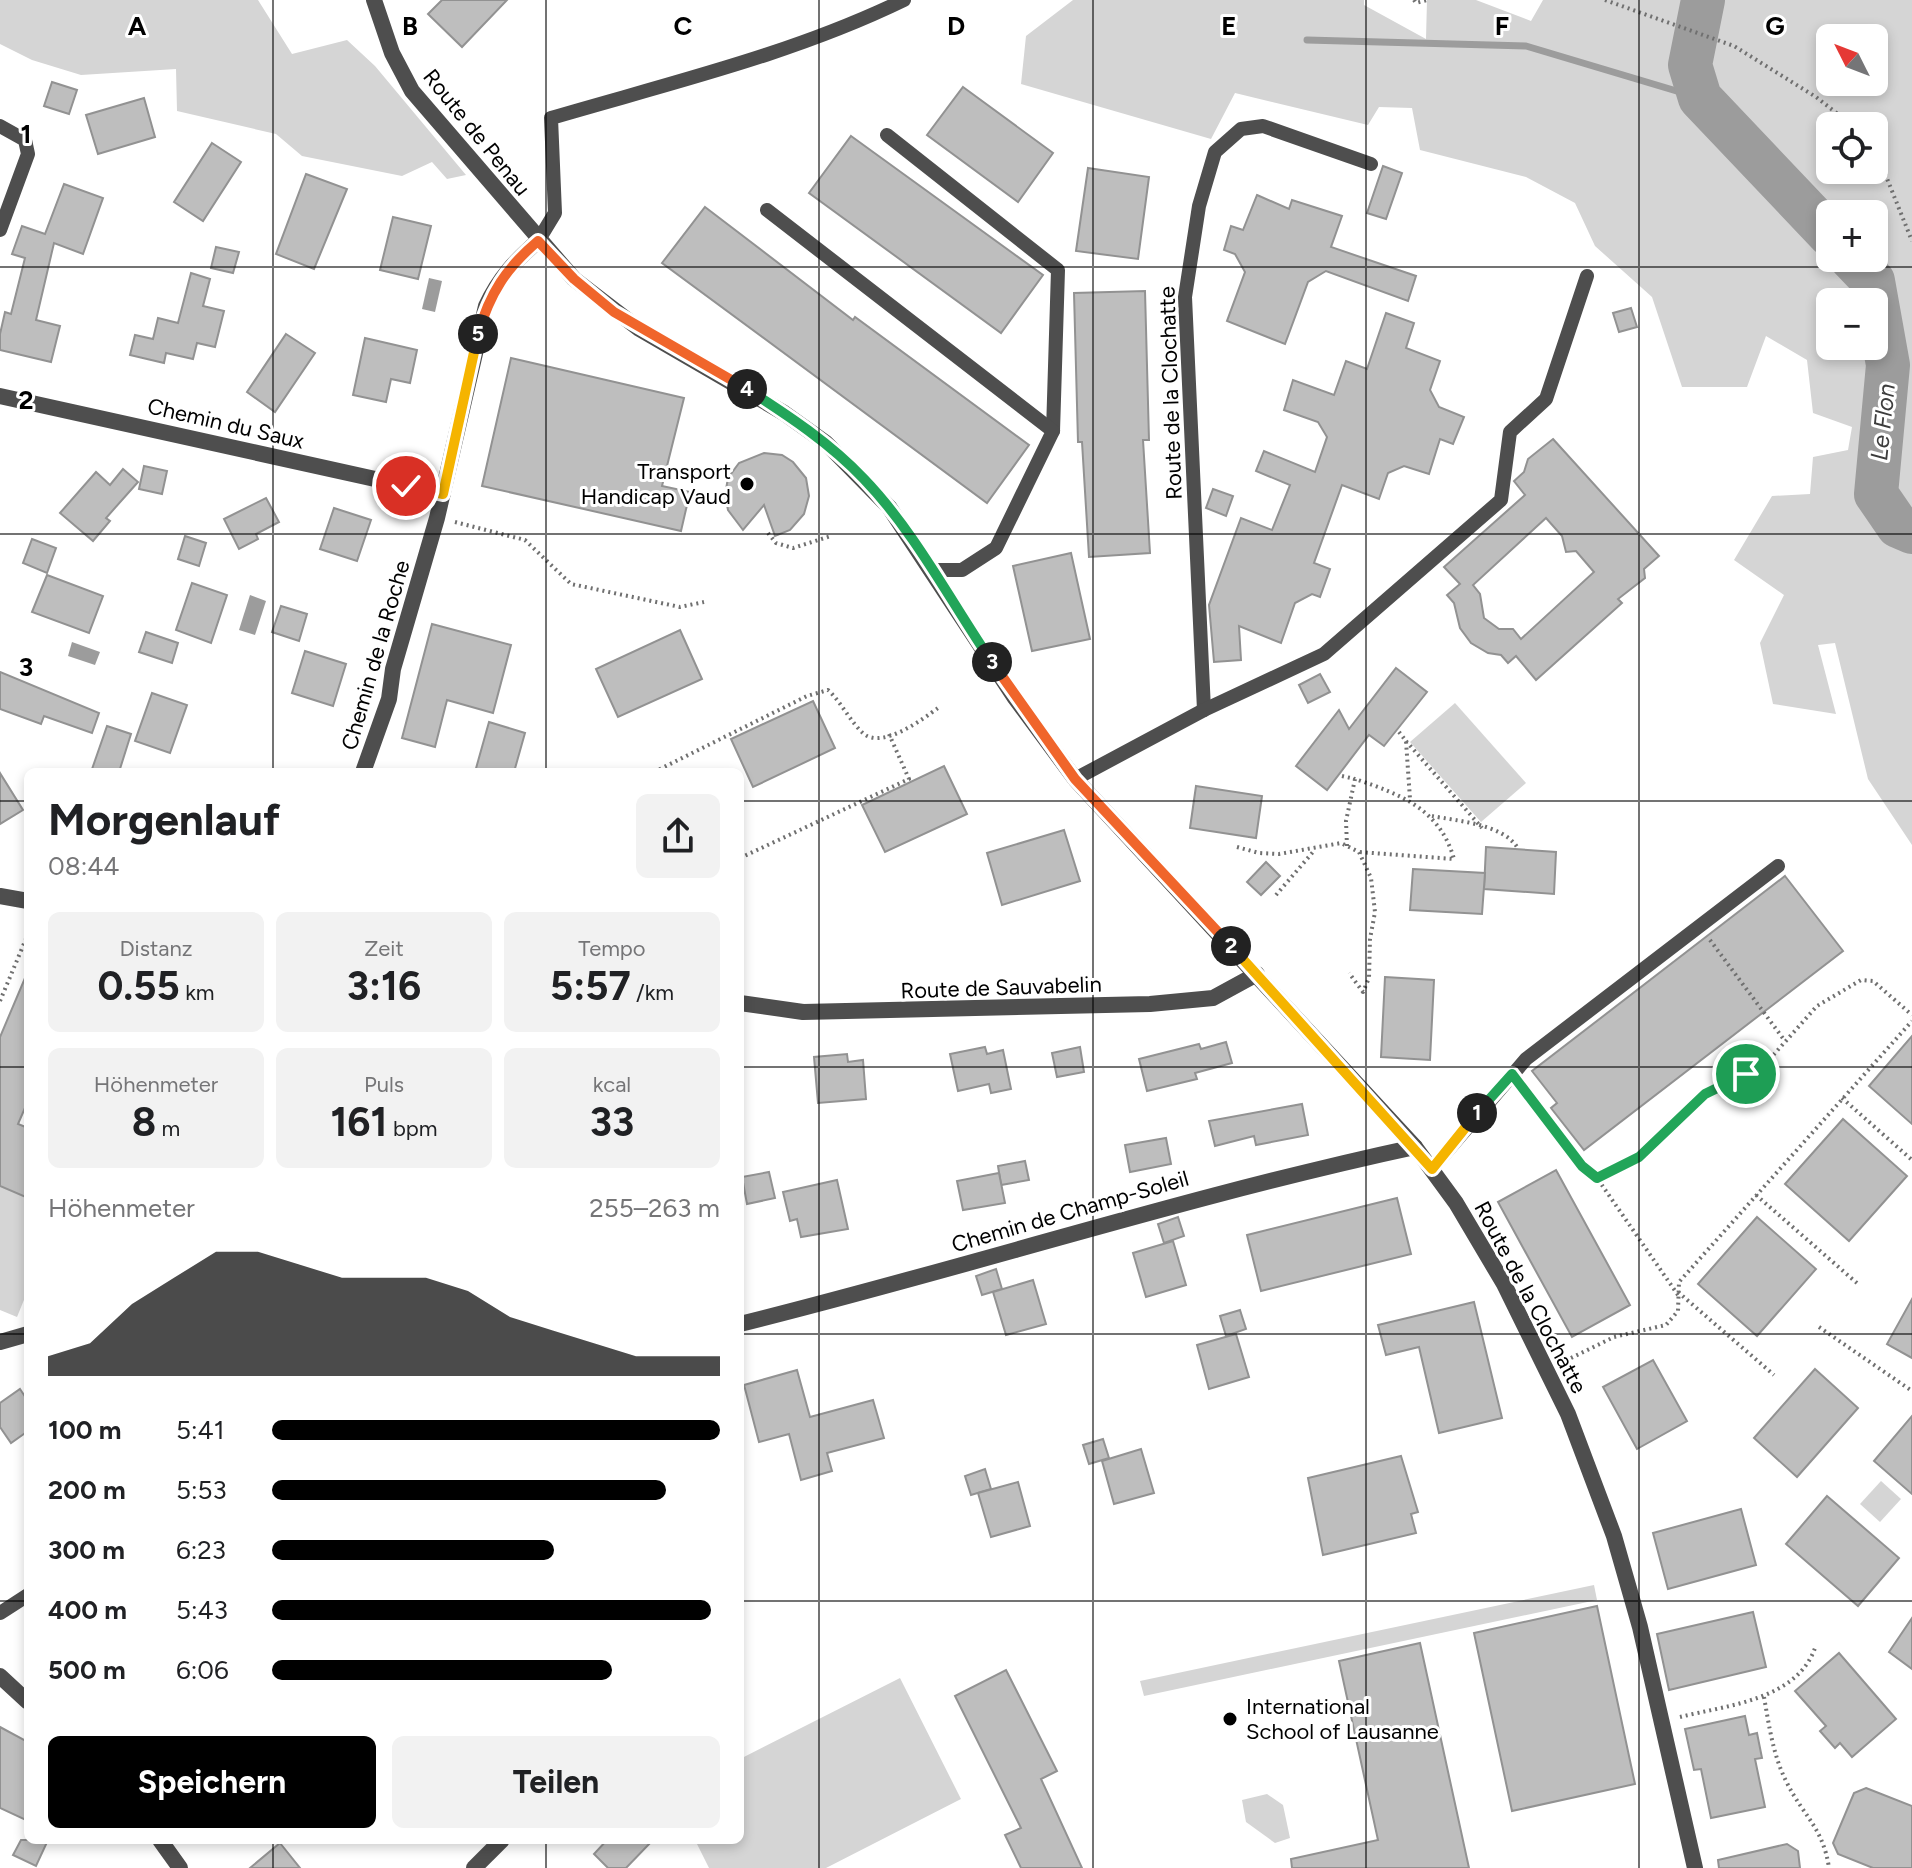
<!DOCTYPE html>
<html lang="de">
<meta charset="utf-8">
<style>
body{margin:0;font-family:Figtree,sans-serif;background:#f2f2f2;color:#202124;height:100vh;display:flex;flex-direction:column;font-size:30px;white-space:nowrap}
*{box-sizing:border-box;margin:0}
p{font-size:26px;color:#757577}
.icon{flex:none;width:44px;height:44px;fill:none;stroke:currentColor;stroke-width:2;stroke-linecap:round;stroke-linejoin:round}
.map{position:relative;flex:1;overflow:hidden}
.side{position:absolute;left:24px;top:768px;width:720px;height:1076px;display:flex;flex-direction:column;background:#fff;border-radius:12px;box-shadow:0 4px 12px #0003}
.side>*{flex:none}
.needle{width:52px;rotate:312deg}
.fabs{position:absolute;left:1816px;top:24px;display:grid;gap:16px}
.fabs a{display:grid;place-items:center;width:72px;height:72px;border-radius:12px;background:#fff;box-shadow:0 4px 12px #0003;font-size:40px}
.pin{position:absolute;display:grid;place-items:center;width:68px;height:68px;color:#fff;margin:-34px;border:4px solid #fff;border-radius:50%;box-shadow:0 2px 8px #0007}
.km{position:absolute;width:40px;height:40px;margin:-20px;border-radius:50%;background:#222;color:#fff;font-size:22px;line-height:40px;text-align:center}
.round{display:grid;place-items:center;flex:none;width:84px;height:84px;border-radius:12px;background:#f2f2f2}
.head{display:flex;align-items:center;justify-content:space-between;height:136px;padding:0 24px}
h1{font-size:44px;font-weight:700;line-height:60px}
.metrics{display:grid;grid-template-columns:repeat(3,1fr);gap:12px;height:136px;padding:8px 24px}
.metrics div{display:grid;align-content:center;border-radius:12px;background:#f2f2f2;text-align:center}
.metrics b{font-size:40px;font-weight:700}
.metrics small{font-size:22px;font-weight:400}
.metrics p{font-size:22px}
.chart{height:224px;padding:16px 24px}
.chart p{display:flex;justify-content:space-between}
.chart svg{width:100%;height:144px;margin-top:8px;fill:#000;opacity:.7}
.button{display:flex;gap:16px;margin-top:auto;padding:16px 24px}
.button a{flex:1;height:92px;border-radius:12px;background:#000;color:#fff;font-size:32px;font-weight:700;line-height:92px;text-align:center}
.button a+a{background:#f2f2f2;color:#202124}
ul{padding:0 24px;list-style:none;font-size:26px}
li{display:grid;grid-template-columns:128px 96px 1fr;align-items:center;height:60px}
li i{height:20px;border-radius:10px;background:#000}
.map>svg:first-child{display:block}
.green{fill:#d5d5d5;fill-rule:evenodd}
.water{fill:#9c9c9c}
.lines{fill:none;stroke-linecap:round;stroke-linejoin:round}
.stream{stroke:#9c9c9c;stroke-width:7}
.river{stroke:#9c9c9c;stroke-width:44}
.building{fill:#bebebe;stroke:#929292;stroke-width:2;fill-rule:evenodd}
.path{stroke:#707070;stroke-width:4;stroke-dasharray:2 4;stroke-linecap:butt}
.lane{stroke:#4e4e4e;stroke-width:14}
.street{stroke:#4e4e4e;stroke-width:16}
.split-1-casing{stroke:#fff;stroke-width:16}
.split-2-casing{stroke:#fff;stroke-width:16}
.split-3-casing{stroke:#fff;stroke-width:16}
.split-4-casing{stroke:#fff;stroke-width:16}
.split-5-casing{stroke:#fff;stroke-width:16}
.split-6-casing{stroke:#fff;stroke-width:16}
.split-1{stroke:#22a559;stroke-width:10}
.split-2{stroke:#f5b400;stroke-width:10}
.split-3{stroke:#f0652b;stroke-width:10}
.split-4{stroke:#22a559;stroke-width:10}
.split-5{stroke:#f0652b;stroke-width:10}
.split-6{stroke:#f5b400;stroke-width:10}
.grid{fill:none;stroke:#000;stroke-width:2;stroke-opacity:0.55}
.poi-dot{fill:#000;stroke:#fff;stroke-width:3}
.labels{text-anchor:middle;stroke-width:6;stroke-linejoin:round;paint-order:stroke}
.street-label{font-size:22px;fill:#000;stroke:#fff}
.poi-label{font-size:22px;fill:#000;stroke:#fff;text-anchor:end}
.water-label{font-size:24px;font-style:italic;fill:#3d3d3d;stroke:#fff}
.grid-label{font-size:26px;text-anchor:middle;font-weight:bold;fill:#000;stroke:#fff;stroke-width:6;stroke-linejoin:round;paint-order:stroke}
</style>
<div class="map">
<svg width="1912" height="1868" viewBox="0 0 1912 1868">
<rect width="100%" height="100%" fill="#fff"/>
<g class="green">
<polygon points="0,0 258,0 292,54 347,40 375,66 466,175 447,179 432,162 402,176 302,156 276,134 177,111 176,69 81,75 32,60 0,44"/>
<path d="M1073 0H1364V5L1426 39 1427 0H1476L1531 21 1543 0H1912V845L1868 779 1835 643 1818 645 1836 714 1773 704 1760 643 1784 595 1734 560 1772 496 1810 494 1813 457 1848 450 1852 427 1813 413 1807 360 1766 336 1747 387H1682L1652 297 1595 246 1575 203 1526 177 1420 150 1412 108 1379 107 1368 125 1235 93 1211 139 1021 84 1026 36ZM1830 38H1874V82H1830ZM1830 126H1874V170H1830ZM1830 214H1874V258H1830ZM1830 302H1874V346H1830Z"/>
<polygon points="1455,703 1526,783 1481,822 1410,742"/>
<polygon points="0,1186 28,1198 28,1290 17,1317 0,1310"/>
<polygon points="1881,1481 1901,1499 1880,1522 1860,1504"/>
<polygon points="1594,1585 1597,1600 1144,1696 1140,1681"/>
<polygon points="900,1678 961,1799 826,1868 709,1868 695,1840 740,1840 740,1759"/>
<polygon points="1267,1794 1283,1805 1290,1838 1275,1843 1246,1822 1242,1800"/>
</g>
<g class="water">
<polygon points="429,278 442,281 435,312 422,309"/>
<polygon points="250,595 266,601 255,635 239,630"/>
<polygon points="72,642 100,652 95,665 68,656"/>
</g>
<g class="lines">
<polyline class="stream" points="1307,40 1526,46 1700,98"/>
<g class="river">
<polyline points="1703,0 1690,65 1700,98 1830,235"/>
<polyline points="1851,258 1873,281 1888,365 1876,494 1898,526 1912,532"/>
</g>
</g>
<g class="building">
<polygon points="442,0 507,0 462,47 428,14"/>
<polygon points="52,82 77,90 69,114 44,106"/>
<polygon points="963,87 1053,153 1018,202 927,135"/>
<polygon points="144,98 155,137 98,154 86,115"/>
<polygon points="851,136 1043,275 1001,333 809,193"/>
<polygon points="212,143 241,162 203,221 174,202"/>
<polygon points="1383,166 1402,173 1386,219 1367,213"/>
<polygon points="1088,168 1149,177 1138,259 1076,251"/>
<polygon points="306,174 347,189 314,269 276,254"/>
<polygon points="64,184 103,198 83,254 54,243 36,320 60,326 51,362 0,350 0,334 5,312 11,314 25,258 12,254 22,226 45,234"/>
<polygon points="1257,195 1289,209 1292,200 1342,216 1331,247 1416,276 1408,301 1326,271 1308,282 1285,344 1227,321 1245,272 1235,254 1224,250 1231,226 1243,230"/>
<polygon points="705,207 853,320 855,317 1029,445 987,503 662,263"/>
<polygon points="393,217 431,226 418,279 380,270"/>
<polygon points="216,247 239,252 233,273 211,268"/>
<polygon points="191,273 210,279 203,306 224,311 215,347 197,343 193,359 166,353 164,363 130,355 135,335 153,339 158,318 178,323"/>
<polygon points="1145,291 1149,440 1143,440 1150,553 1089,557 1082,442 1078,442 1074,293"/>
<polygon points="1631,308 1637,327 1619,332 1613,313"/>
<polygon points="1386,313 1414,323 1406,348 1440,361 1430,390 1439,407 1464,417 1453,444 1440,439 1429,474 1404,466 1388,473 1379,499 1342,485 1314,563 1330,569 1320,597 1312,594 1295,603 1281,643 1239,626 1241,660 1214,662 1209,605 1241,518 1272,530 1290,485 1256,471 1264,451 1315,472 1327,437 1318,422 1284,410 1293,380 1334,395 1346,361 1367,369"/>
<polygon points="286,334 315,353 275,412 247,392"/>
<polygon points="365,338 417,350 410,383 391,379 386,402 353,395"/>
<polygon points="511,358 684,398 662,486 690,492 681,531 482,486"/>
<path d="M1553 439 1659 556 1644 569 1645 578 1618 599 1622 603 1536 680 1516 656 1508 663 1501 655 1488 653 1471 643 1460 628 1454 603 1447 595 1460 584 1444 567 1525 495 1514 481 1524 472 1528 459ZM1546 518 1562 536 1566 552 1576 551 1594 572 1521 639 1513 629H1499L1484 618 1480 594 1473 585Z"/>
<polygon points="764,453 782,455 793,462 806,478 809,496 804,514 790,530 775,536 764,505 743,530 728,510 725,495 728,478 739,463"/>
<polygon points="144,466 167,471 162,494 139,489"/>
<polygon points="123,469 138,482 106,518 110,521 93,541 60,513 96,472 110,485"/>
<polygon points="1213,489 1233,496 1226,516 1206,508"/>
<polygon points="266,498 279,522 256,534 258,539 239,549 224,519"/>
<polygon points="334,508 371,520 357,561 320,549"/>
<polygon points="185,536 206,543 199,566 178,559"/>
<polygon points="32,539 56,548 47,573 23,563"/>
<polygon points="1071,553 1090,639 1032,651 1013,566"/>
<polygon points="47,575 103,596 89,633 32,612"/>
<polygon points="192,583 227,595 211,643 176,630"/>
<polygon points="281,606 307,614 299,641 272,632"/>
<polygon points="432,624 511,645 493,713 447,700 435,747 402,738"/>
<polygon points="680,630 702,679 618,717 596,669"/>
<polygon points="146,632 178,643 172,663 139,652"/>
<polygon points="305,651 346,664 333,706 292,693"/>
<polygon points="1396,668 1427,692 1384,746 1369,735 1327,790 1296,766 1339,710 1349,729"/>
<polygon points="0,672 99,713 92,733 44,716 41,724 0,709"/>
<polygon points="1320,674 1330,692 1308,703 1299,685"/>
<polygon points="152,693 187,705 170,753 135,741"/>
<polygon points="813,701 835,748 753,787 731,739"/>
<polygon points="489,722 525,733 514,772 475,772"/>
<polygon points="107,726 131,734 119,772 91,772"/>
<polygon points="944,766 967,814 885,852 862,805"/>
<polygon points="0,773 23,810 0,824"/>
<polygon points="1196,786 1262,796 1256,838 1190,828"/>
<polygon points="1064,830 1080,881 1002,905 987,853"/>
<polygon points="1486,847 1556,852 1554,894 1484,889"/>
<polygon points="1266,862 1280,876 1261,895 1247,882"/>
<polygon points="1413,869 1485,873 1482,914 1410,910"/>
<polygon points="1785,876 1843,951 1584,1150 1551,1108 1557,1103 1532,1071"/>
<polygon points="28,971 28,1101 18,1124 28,1128 28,1198 0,1186 0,1037"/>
<polygon points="1385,977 1434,980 1430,1060 1381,1057"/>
<polygon points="1912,1036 1912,1124 1869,1086"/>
<polygon points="1226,1042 1232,1063 1195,1073 1197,1079 1147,1091 1139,1059 1199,1044 1201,1049"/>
<polygon points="985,1047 987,1054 1003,1050 1011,1089 991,1093 989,1084 958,1091 950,1054"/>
<polygon points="1080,1047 1084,1072 1057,1077 1052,1053"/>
<polygon points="847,1054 848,1062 863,1060 866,1099 818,1103 814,1057"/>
<polygon points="1302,1104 1308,1135 1256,1145 1254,1136 1215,1146 1209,1121"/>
<polygon points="1843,1119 1907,1176 1849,1241 1785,1184"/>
<polygon points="1166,1138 1171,1164 1130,1172 1125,1145"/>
<polygon points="1025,1161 1029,1180 1001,1185 998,1166"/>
<polygon points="1556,1170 1630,1305 1572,1337 1498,1202"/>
<polygon points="769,1172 775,1198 747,1204 742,1177"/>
<polygon points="999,1173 1005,1203 963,1210 957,1181"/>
<polygon points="837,1180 848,1229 801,1237 797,1219 790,1221 783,1192"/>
<polygon points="1397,1198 1411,1254 1261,1291 1247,1235"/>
<polygon points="1178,1217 1184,1236 1164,1243 1158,1224"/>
<polygon points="1757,1217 1816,1269 1757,1336 1698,1284"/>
<polygon points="1173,1241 1186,1285 1146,1297 1133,1253"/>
<polygon points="996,1269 1002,1289 982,1295 976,1276"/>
<polygon points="1033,1280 1046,1324 1006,1335 993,1292"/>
<polygon points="1912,1299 1912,1358 1887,1344"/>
<polygon points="1474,1302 1502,1418 1439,1433 1419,1347 1386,1355 1378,1325"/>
<polygon points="1240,1310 1246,1329 1226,1336 1220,1316"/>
<polygon points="1236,1334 1249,1377 1209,1389 1197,1345"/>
<polygon points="1653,1360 1687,1421 1637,1449 1603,1387"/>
<polygon points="1815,1369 1858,1408 1797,1477 1754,1438"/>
<polygon points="797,1370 810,1417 873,1400 884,1438 827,1453 832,1471 801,1480 789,1434 759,1442 744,1385"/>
<polygon points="20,1389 28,1401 28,1431 11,1443 0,1427 0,1403"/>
<polygon points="1912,1416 1912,1494 1874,1461"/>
<polygon points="1103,1439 1109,1458 1089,1464 1083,1445"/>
<polygon points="1141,1449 1154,1493 1114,1504 1102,1461"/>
<polygon points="1401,1456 1418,1512 1411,1514 1416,1533 1323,1555 1308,1478"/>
<polygon points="985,1469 991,1489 971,1495 965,1476"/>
<polygon points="1018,1482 1030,1526 991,1537 978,1493"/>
<polygon points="1827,1496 1899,1558 1858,1606 1786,1544"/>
<polygon points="1741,1509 1756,1565 1668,1589 1653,1533"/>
<polygon points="1597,1606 1635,1784 1512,1811 1474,1633"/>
<polygon points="1753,1612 1766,1667 1669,1690 1657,1634"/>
<polygon points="1912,1618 1912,1669 1889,1652"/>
<polygon points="1420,1643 1469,1868 1292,1868 1291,1859 1378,1840 1339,1661"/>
<polygon points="1839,1653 1896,1719 1852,1757 1840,1743 1835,1748 1820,1731 1826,1726 1795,1691"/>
<polygon points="1006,1670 1057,1771 1041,1779 1082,1868 1021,1868 1005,1835 1021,1828 955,1696"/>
<polygon points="1745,1716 1749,1735 1757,1733 1762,1758 1755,1759 1765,1807 1711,1818 1701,1769 1694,1770 1685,1729"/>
<polygon points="0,1727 28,1742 28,1821 0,1808"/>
<polygon points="1866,1788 1912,1806 1912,1868 1873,1868 1838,1854 1833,1843 1854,1793"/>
<polygon points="21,1840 48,1840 36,1866 13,1855"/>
<polygon points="607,1840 653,1840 626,1868 608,1868 594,1854"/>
<polygon points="280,1843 300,1868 250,1868"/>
<polygon points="1787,1844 1798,1851 1800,1868 1719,1868 1718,1860"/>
</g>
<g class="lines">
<g class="path">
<polyline points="1414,0 1416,3 1427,0"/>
<polyline points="1605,0 1734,46 1816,97 1853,126"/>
<polyline points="1874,146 1912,241"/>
<polyline points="455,522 525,540 571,584 680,607 704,602"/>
<polyline points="768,533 776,543 793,548 831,536"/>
<polyline points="1399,732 1406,741 1410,799"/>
<polyline points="1406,741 1482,828"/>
<path d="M654 772 807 696 828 690C842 703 851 723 864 734 883 749 923 719 938 708"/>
<polyline points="1342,776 1355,779"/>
<path d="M1432 816C1457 821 1502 824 1517 847"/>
<path d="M1347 846 1346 821 1355 779C1400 794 1440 809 1454 859L1359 852"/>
<polyline points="1237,847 1259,853 1279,854 1341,843 1359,852 1371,878 1375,912 1370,939 1369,978 1363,992 1349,973"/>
<polyline points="740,858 909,779 889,734"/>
<polyline points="1276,895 1313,852"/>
<polyline points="1710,940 1785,1041"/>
<polyline points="0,1001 28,934"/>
<polyline points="1525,1091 1582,1166 1597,1178"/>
<polyline points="1842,1098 1912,1160"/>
<polyline points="1756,1195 1858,1284"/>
<polyline points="1678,1292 1774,1375"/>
<polyline points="1678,1295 1597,1178 1639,1157 1705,1094 1768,1061 1817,1006 1861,980 1873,981 1912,1015"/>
<polyline points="1819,1327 1912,1391"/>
<polyline points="1571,1358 1614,1337 1666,1325 1678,1311 1679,1282 1912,1021"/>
<path d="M1764 1697C1769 1725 1773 1755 1786 1781 1803 1816 1823 1827 1829 1868"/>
<path d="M1680 1717C1728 1705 1799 1700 1816 1645"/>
</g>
<g class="lane">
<polyline points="0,126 25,140 28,154 0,230"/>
<polyline points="887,135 1058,270 1053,431"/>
<polyline points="767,210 1053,431 996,548 962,570 930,570"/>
<path d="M538 241 555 213 551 118C670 83 793 54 904 0"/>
<polyline points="1204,710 1185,297 1199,206 1215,152 1241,129 1263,126 1371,164"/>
<polyline points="1075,779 1204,710 1324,654 1501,500 1510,432 1546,399 1587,276"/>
<polyline points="1432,1169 1526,1059 1778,866"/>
<polyline points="0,1613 28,1595"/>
</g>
<g class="street">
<polyline points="374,0 392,53 412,91 574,279 638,328 784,413 826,443 889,507 1015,698 1075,779 1415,1147 1456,1203 1504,1284 1568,1414 1614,1536 1640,1627 1695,1868"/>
<polyline points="0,396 443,494"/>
<path d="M363 772 389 699 393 669 437 518 486 306C499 278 515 261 538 241"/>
<polyline points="0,896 28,901"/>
<polyline points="740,1003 803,1012 1150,1004 1213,998 1257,974"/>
<path d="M740 1324C966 1268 1187 1196 1415 1147"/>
<polyline points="0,1342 28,1334"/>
<polyline points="0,1676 28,1702"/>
<polyline points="160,1840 180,1868"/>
<polyline points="474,1868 502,1840"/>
</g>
</g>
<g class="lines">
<defs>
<polyline id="split-1" points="1477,1113 1512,1074 1582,1166 1597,1178 1639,1157 1705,1094 1746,1074"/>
<polyline id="split-2" points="1231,946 1432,1169 1477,1113"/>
<polyline id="split-3" points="992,662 1075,779 1231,946"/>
<path id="split-4" d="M747 389C789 416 830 443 864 479 915 532 951 602 992 662"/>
<path id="split-5" d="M478 334C490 293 506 268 538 241L574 279 614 312 747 389"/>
<polyline id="split-6" points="406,486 443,494 478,334"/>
</defs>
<use href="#split-1" class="split-1-casing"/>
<use href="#split-2" class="split-2-casing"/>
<use href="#split-3" class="split-3-casing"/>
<use href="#split-4" class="split-4-casing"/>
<use href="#split-5" class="split-5-casing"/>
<use href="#split-6" class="split-6-casing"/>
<use href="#split-1" class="split-1"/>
<use href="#split-2" class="split-2"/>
<use href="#split-3" class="split-3"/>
<use href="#split-4" class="split-4"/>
<use href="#split-5" class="split-5"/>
<use href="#split-6" class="split-6"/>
</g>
<path class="grid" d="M273 0V772M546 0V772M819 0V1868M1093 0V1868M1366 0V1868M1639 0V1868M0 267H1912M0 534H1912M0 801H28M740 801H1912M0 1067H28M740 1067H1912M0 1334H28M740 1334H1912M0 1601H28M740 1601H1912M273 1840V1868M546 1840V1868"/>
<g class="poi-dot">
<circle cx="747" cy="484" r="8"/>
<circle cx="1230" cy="1719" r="8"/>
</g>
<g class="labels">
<g class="street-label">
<text transform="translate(477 132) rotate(51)" y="8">Route de Penau</text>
<text transform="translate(1170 393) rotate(-92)" y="8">Route de la Clochatte</text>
<text transform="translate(226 423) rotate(13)" y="8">Chemin du Saux</text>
<text transform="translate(375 655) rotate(-74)" y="8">Chemin de la Roche</text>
<text transform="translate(1001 987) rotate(-2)" y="8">Route de Sauvabelin</text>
<text transform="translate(1070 1211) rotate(-16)" y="8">Chemin de Champ-Soleil</text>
<text transform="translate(1531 1297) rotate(62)" y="8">Route de la Clochatte</text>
</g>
<g class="poi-label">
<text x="731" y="479">Transport<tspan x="731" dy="25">Handicap Vaud</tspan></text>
<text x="1246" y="1714" text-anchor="start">International<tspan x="1246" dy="25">School of Lausanne</tspan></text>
</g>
<g class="water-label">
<text transform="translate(1883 422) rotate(-84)" y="8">Le Flon</text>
</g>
</g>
<g class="grid-label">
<text x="137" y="35">A</text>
<text x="410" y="35">B</text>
<text x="683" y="35">C</text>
<text x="956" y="35">D</text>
<text x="1229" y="35">E</text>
<text x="1502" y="35">F</text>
<text x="1775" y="35">G</text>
<text x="26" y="143">1</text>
<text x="26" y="409">2</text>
<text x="26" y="676">3</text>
</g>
</svg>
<div class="fabs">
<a><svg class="needle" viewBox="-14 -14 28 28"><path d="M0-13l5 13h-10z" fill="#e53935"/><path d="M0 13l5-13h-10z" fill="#757577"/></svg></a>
<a><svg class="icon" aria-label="locate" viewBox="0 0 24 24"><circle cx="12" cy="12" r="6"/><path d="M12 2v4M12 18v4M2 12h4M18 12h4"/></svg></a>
<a>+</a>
<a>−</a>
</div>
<div class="pin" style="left:1746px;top:1074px;background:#1e9e55"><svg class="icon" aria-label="arrive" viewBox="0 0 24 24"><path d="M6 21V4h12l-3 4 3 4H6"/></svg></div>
<div class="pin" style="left:406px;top:486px;background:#d93025"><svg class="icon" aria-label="check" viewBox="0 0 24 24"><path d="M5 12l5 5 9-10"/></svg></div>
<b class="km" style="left:1477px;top:1113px">1</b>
<b class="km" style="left:1231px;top:946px">2</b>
<b class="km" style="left:992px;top:662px">3</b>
<b class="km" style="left:747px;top:389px">4</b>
<b class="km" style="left:478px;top:334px">5</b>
<section class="side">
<div class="head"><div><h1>Morgenlauf</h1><p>08:44</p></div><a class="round"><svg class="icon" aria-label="share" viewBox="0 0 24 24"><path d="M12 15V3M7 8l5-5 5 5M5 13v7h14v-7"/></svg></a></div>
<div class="metrics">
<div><p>Distanz</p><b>0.55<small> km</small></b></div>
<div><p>Zeit</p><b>3:16</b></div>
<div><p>Tempo</p><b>5:57<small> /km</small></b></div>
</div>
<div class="metrics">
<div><p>Höhenmeter</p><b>8<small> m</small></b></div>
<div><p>Puls</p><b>161<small> bpm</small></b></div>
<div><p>kcal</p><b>33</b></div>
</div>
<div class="chart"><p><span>Höhenmeter</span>255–263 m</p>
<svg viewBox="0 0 160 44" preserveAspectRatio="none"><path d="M0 44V38L10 34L20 22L30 14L40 6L50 6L60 10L70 14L80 14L90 14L100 18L110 26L120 30L130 34L140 38L150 38L160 38V44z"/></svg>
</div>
<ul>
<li><b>100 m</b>5:41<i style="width:100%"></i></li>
<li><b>200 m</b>5:53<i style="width:88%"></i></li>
<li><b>300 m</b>6:23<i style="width:63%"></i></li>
<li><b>400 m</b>5:43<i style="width:98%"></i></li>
<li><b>500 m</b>6:06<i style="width:76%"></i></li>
</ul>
<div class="button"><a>Speichern</a><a>Teilen</a></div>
</section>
</div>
